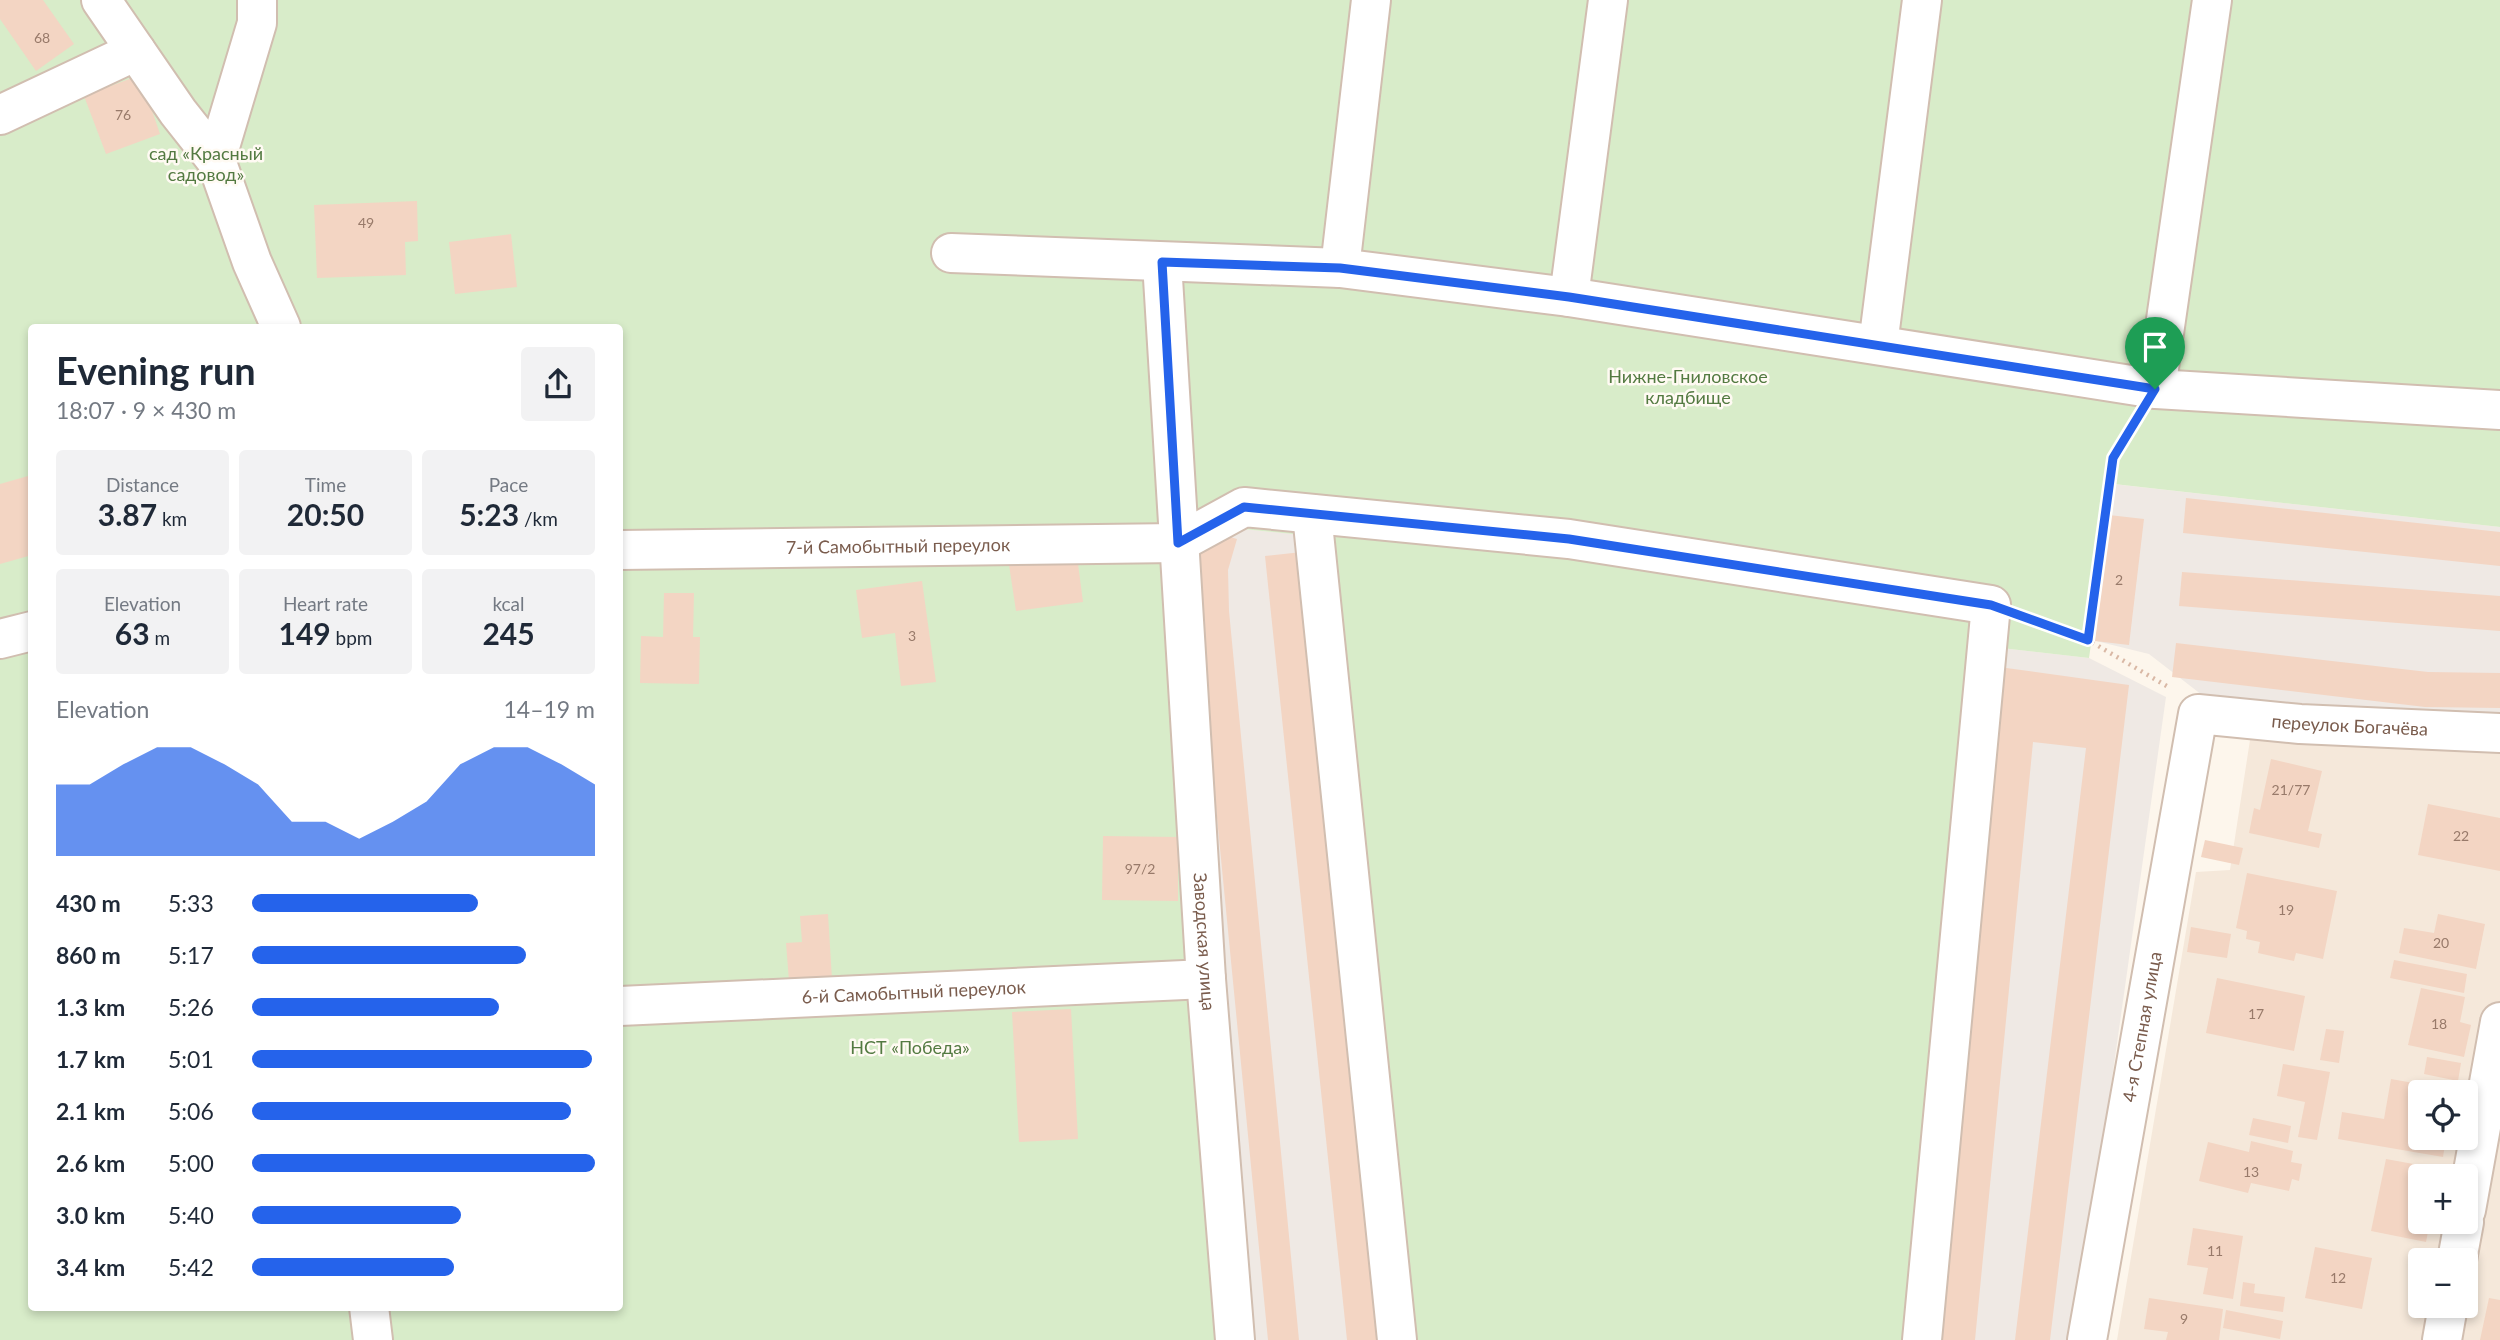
<!DOCTYPE html>
<meta charset="utf-8">
<style>
body{margin:0;font-family:Lato,sans-serif;background:#f2f2f3;color:#1f2937;height:100vh;display:flex;flex-direction:column;font-size:26px;white-space:nowrap}
*{box-sizing:border-box;margin:0}
p{font-size:23px;color:#747a83}
.icon{flex:none;width:38px;height:38px;fill:none;stroke:currentColor;stroke-width:2;stroke-linecap:round;stroke-linejoin:round}
.map{position:relative;flex:1;overflow:hidden}
.drawer{position:absolute;left:28px;top:324px;width:595px;height:987px;display:flex;flex-direction:column;background:#fff;border-radius:7px;box-shadow:0 4px 10px #0003}
.drawer>*{flex:none}
.fabs{position:absolute;left:2408px;top:1080px;display:grid;gap:14px}
.fabs a{display:grid;place-items:center;width:70px;height:70px;border-radius:7px;background:#fff;box-shadow:0 4px 10px #0003;font-size:35px}
.pin{position:absolute;display:grid;place-items:center;width:60px;height:60px;color:#fff;margin:-72px -30px;border-radius:50% 50% 50% 0;rotate:-45deg;box-shadow:0 0 7px #0007}
.pin .icon{rotate:45deg}
.round{display:grid;place-items:center;flex:none;width:74px;height:74px;border-radius:7px;background:#f2f2f3}
.headline{display:flex;align-items:center;justify-content:space-between;height:119px;padding:0 28px}
h1{font-size:38px;font-weight:700;line-height:52px}
.metrics{display:grid;grid-template-columns:repeat(3,1fr);gap:10px;height:119px;padding:7px 28px}
.metrics div{display:grid;align-content:center;border-radius:7px;background:#f2f2f3;text-align:center}
.metrics b{font-size:30px;font-weight:700}
.metrics small{font-size:19px;font-weight:400}
.metrics p{font-size:19px}
.chart{height:196px;padding:14px 28px}
.chart p{display:flex;justify-content:space-between}
.chart svg{width:100%;height:126px;margin-top:7px;fill:#2563eb;opacity:.7}
ul{padding:0 28px;list-style:none;font-size:23px}
li{display:grid;grid-template-columns:112px 84px 1fr;align-items:center;height:52px}
li i{height:18px;border-radius:9px;background:#2563eb}
.map>svg:first-child{display:block}
.residential{fill:#f5e8da;fill-rule:evenodd}
.industrial{fill:#efe9e4}
.green{fill:#d8ecc9}
.building{fill:#f3d5c3}
.lines{fill:none;stroke-linecap:round;stroke-linejoin:round}
.minor-casing{stroke:#d1beb0;stroke-width:42}
.path{stroke:#d9b8a5;stroke-width:4.5;stroke-dasharray:2 5;stroke-linecap:butt}
.minor{stroke:#fff;stroke-width:38}
.route-casing{stroke:#fff;stroke-width:14}
.route{stroke:#2563eb;stroke-width:9}
.labels{text-anchor:middle;stroke-width:5;stroke-linejoin:round;paint-order:stroke}
.number-label{font-size:14px;fill:#987a6a}
.park-label{font-size:18px;fill:#537a41;stroke:#fffaf3}
.street-label{font-size:18px;fill:#7a5c4d;stroke:#fffaf3}
</style>
<div class="map">
<svg width="2500" height="1340" viewBox="0 0 2500 1340">
<rect width="100%" height="100%" fill="#fdf6ec"/>
<path class="residential" d="M2250 740 2500 745V1340H2117L2196 872 2230 870ZM2420 1092H2466V1138H2420ZM2420 1176H2466V1222H2420ZM2420 1260H2466V1306H2420Z"/>
<g class="industrial">
<polygon points="2113,484 2500,527 2500,721 2202,695 2149,654 2092,640"/>
<polygon points="1204,525 1332,538 1407,1340 1254,1340 1193,563"/>
<polygon points="1975,645 2089,658 2166,697 2075,1340 1911,1340"/>
</g>
<g class="green">
<polygon points="0,0 2500,0 2500,527 2114,484 2089,658 1975,645 1911,1340 1407,1340 1332,538 1204,525 620,543 620,327 32,327 31,621 0,628"/>
<polygon points="1162,551 1223,1340 0,1340 0,646 31,639 32,1307 620,1307 620,558"/>
</g>
<g class="building">
<polygon points="0,0 43,0 74,44 36,71 0,19"/>
<polygon points="140,75 160,134 106,154 84,96"/>
<polygon points="417,201 418,241 405,242 406,275 317,278 314,205"/>
<polygon points="511,234 517,287 455,294 449,242"/>
<polygon points="28,476 32,488 32,555 0,564 0,484"/>
<polygon points="2186,498 2500,532 2500,566 2183,533"/>
<polygon points="2109,515 2144,519 2129,645 2095,641"/>
<polygon points="1207,530 1237,539 1228,570 1229,611 1299,1340 1268,1340 1197,613 1196,565"/>
<polygon points="1302,552 1385,1340 1347,1340 1265,556"/>
<polygon points="1077,556 1083,602 1016,611 1009,565"/>
<polygon points="2182,572 2500,596 2500,631 2179,606"/>
<polygon points="922,581 936,682 901,686 895,633 862,638 856,590"/>
<polygon points="664,593 694,593 693,637 700,637 699,684 640,683 641,636 663,637"/>
<polygon points="2176,643 2428,672 2500,673 2500,708 2425,707 2172,677"/>
<polygon points="1999,667 2129,685 2050,1340 2015,1340 2086,748 2033,742 1975,1340 1937,1340"/>
<polygon points="2271,759 2322,771 2308,831 2322,834 2319,848 2249,833 2254,808 2260,810"/>
<polygon points="2428,804 2500,818 2500,871 2418,855"/>
<polygon points="1103,836 1178,837 1178,901 1102,900"/>
<polygon points="2205,840 2243,848 2239,865 2201,857"/>
<polygon points="2247,873 2337,891 2323,959 2296,953 2294,961 2258,953 2260,942 2246,939 2247,931 2236,928"/>
<polygon points="828,914 832,979 789,981 786,943 802,942 800,916"/>
<polygon points="2438,914 2485,924 2476,969 2399,953 2404,928 2434,933"/>
<polygon points="2191,927 2231,934 2227,958 2187,952"/>
<polygon points="2394,960 2467,974 2464,993 2390,978"/>
<polygon points="2217,978 2305,996 2294,1051 2206,1033"/>
<polygon points="2421,988 2465,997 2460,1022 2471,1025 2464,1057 2408,1045"/>
<polygon points="1071,1009 1078,1139 1019,1142 1012,1012"/>
<polygon points="2326,1029 2344,1031 2339,1063 2320,1060"/>
<polygon points="2427,1057 2461,1063 2458,1081 2424,1074"/>
<polygon points="2283,1064 2330,1072 2317,1140 2298,1137 2305,1102 2277,1096"/>
<polygon points="2391,1079 2459,1091 2420,1092 2420,1138 2446,1138 2443,1157 2338,1139 2342,1112 2384,1119"/>
<polygon points="2253,1118 2291,1126 2288,1143 2249,1135"/>
<polygon points="2251,1141 2293,1151 2291,1162 2302,1164 2299,1181 2292,1179 2289,1191 2251,1183 2248,1193 2199,1181 2208,1142 2249,1152"/>
<polygon points="2386,1159 2441,1169 2439,1176 2420,1176 2420,1222 2430,1222 2426,1242 2371,1231"/>
<polygon points="2193,1228 2243,1236 2233,1299 2203,1294 2208,1268 2187,1265"/>
<polygon points="2315,1247 2372,1258 2362,1309 2305,1298"/>
<polygon points="2243,1282 2255,1284 2254,1293 2285,1297 2283,1312 2240,1306"/>
<polygon points="2149,1298 2223,1309 2219,1340 2166,1340 2168,1332 2144,1329"/>
<polygon points="2489,1298 2500,1300 2500,1340 2480,1340"/>
<polygon points="2226,1310 2283,1321 2280,1339 2223,1328"/>
</g>
<g class="lines">
<defs>
<g id="minor">
<polyline points="101,0 178,112 216,160 252,262 281,327"/>
<polyline points="0,115 136,51"/>
<polyline points="216,160 257,23 257,0"/>
<polyline points="951,253 1340,268 1569,297 2156,389 2500,410"/>
<path id="s1" d="M1162 262 1206 979 1235 1340"/>
<polyline points="1340,268 1371,0"/>
<polyline points="1569,297 1608,0"/>
<polyline points="1878,345 1922,0"/>
<polyline points="2156,389 2212,0"/>
<polyline points="1312,514 1397,1340"/>
<path id="s2" d="M620 550 1178 543 1244 507 1569 539 1991 605 1922 1340"/>
<polyline points="0,639 32,631"/>
<path id="s3" d="M620 1006 1206 979"/>
<polyline points="2466,1210 2500,1022"/>
<polyline points="2457,1260 2464,1222"/>
<polyline points="369,1307 373,1340"/>
<path id="s4" d="M2087 1340 2198 714 2300 724 2500 733"/>
<polyline points="2442,1340 2448,1306"/>
</g>
</defs>
<use href="#minor" class="minor-casing"/>
<g class="path">
<polyline points="2027,618 2088,640 2170,688"/>
<polyline points="2088,640 2113,459 2134,424"/>
</g>
<use href="#minor" class="minor"/>
</g>
<g class="lines">
<defs>
<polygon id="route" points="1162,262 1340,268 1569,297 2155,389 2113,458 2088,640 1991,605 1569,539 1244,507 1178,543"/>
</defs>
<use href="#route" class="route-casing"/>
<use href="#route" class="route"/>
</g>
<g class="labels">
<g class="number-label">
<text x="42" y="43">68</text>
<text x="123" y="120">76</text>
<text x="366" y="228">49</text>
<text x="2119" y="585">2</text>
<text x="912" y="641">3</text>
<text x="2291" y="795">21/77</text>
<text x="2461" y="841">22</text>
<text x="1140" y="874">97/2</text>
<text x="2286" y="915">19</text>
<text x="2441" y="948">20</text>
<text x="2256" y="1019">17</text>
<text x="2439" y="1029">18</text>
<text x="2251" y="1177">13</text>
<text x="2215" y="1256">11</text>
<text x="2338" y="1283">12</text>
<text x="2184" y="1324">9</text>
</g>
<g class="park-label">
<text x="206" y="160">сад «Красный<tspan x="206" dy="21">садовод»</tspan></text>
<text x="1688" y="383">Нижне-Гниловское<tspan x="1688" dy="21">кладбище</tspan></text>
<text x="910" y="1054">НСТ «Победа»</text>
</g>
<g class="street-label">
<text dy="6" stroke="none"><textPath href="#s2" startOffset="278">7-й Самобытный переулок</textPath></text>
<text dy="6" stroke="none"><textPath href="#s4" startOffset="788">переулок Богачёва</textPath></text>
<text dy="6" stroke="none"><textPath href="#s1" startOffset="681">Заводская улица</textPath></text>
<text dy="6" stroke="none"><textPath href="#s3" startOffset="294">6-й Самобытный переулок</textPath></text>
<text dy="6" stroke="none"><textPath href="#s4" startOffset="318">4-я Степная улица</textPath></text>
</g>
</g>
</svg>
<div class="fabs">
<a><svg class="icon" aria-label="locate" viewBox="0 0 24 24"><circle cx="12" cy="12" r="6"/><path d="M12 2v4M12 18v4M2 12h4M18 12h4"/></svg></a>
<a>+</a>
<a>−</a>
</div>
<div class="pin" style="left:2155px;top:389px;background:#1e9e55"><svg class="icon" aria-label="arrive" viewBox="0 0 24 24"><path d="M6 21V4h12l-3 4 3 4H6"/></svg></div>
<section class="drawer">
<div class="headline"><div><h1>Evening run</h1><p>18:07 · 9 × 430 m</p></div><a class="round"><svg class="icon" aria-label="share" viewBox="0 0 24 24"><path d="M12 15V3M7 8l5-5 5 5M5 13v7h14v-7"/></svg></a></div>
<div class="metrics">
<div><p>Distance</p><b>3.87<small> km</small></b></div>
<div><p>Time</p><b>20:50</b></div>
<div><p>Pace</p><b>5:23<small> /km</small></b></div>
</div>
<div class="metrics">
<div><p>Elevation</p><b>63<small> m</small></b></div>
<div><p>Heart rate</p><b>149<small> bpm</small></b></div>
<div><p>kcal</p><b>245</b></div>
</div>
<div class="chart"><p><span>Elevation</span>14–19 m</p>
<svg viewBox="0 0 160 44" preserveAspectRatio="none"><path d="M0 44V19L10 19L20 12L30 6L40 6L50 12L60 19L70 32L80 32L90 38L100 32L110 25L120 12L130 6L140 6L150 12L160 19V44z"/></svg>
</div>
<ul>
<li><b>430 m</b>5:33<i style="width:66%"></i></li>
<li><b>860 m</b>5:17<i style="width:80%"></i></li>
<li><b>1.3 km</b>5:26<i style="width:72%"></i></li>
<li><b>1.7 km</b>5:01<i style="width:99%"></i></li>
<li><b>2.1 km</b>5:06<i style="width:93%"></i></li>
<li><b>2.6 km</b>5:00<i style="width:100%"></i></li>
<li><b>3.0 km</b>5:40<i style="width:61%"></i></li>
<li><b>3.4 km</b>5:42<i style="width:59%"></i></li>
</ul>
</section>
</div>
